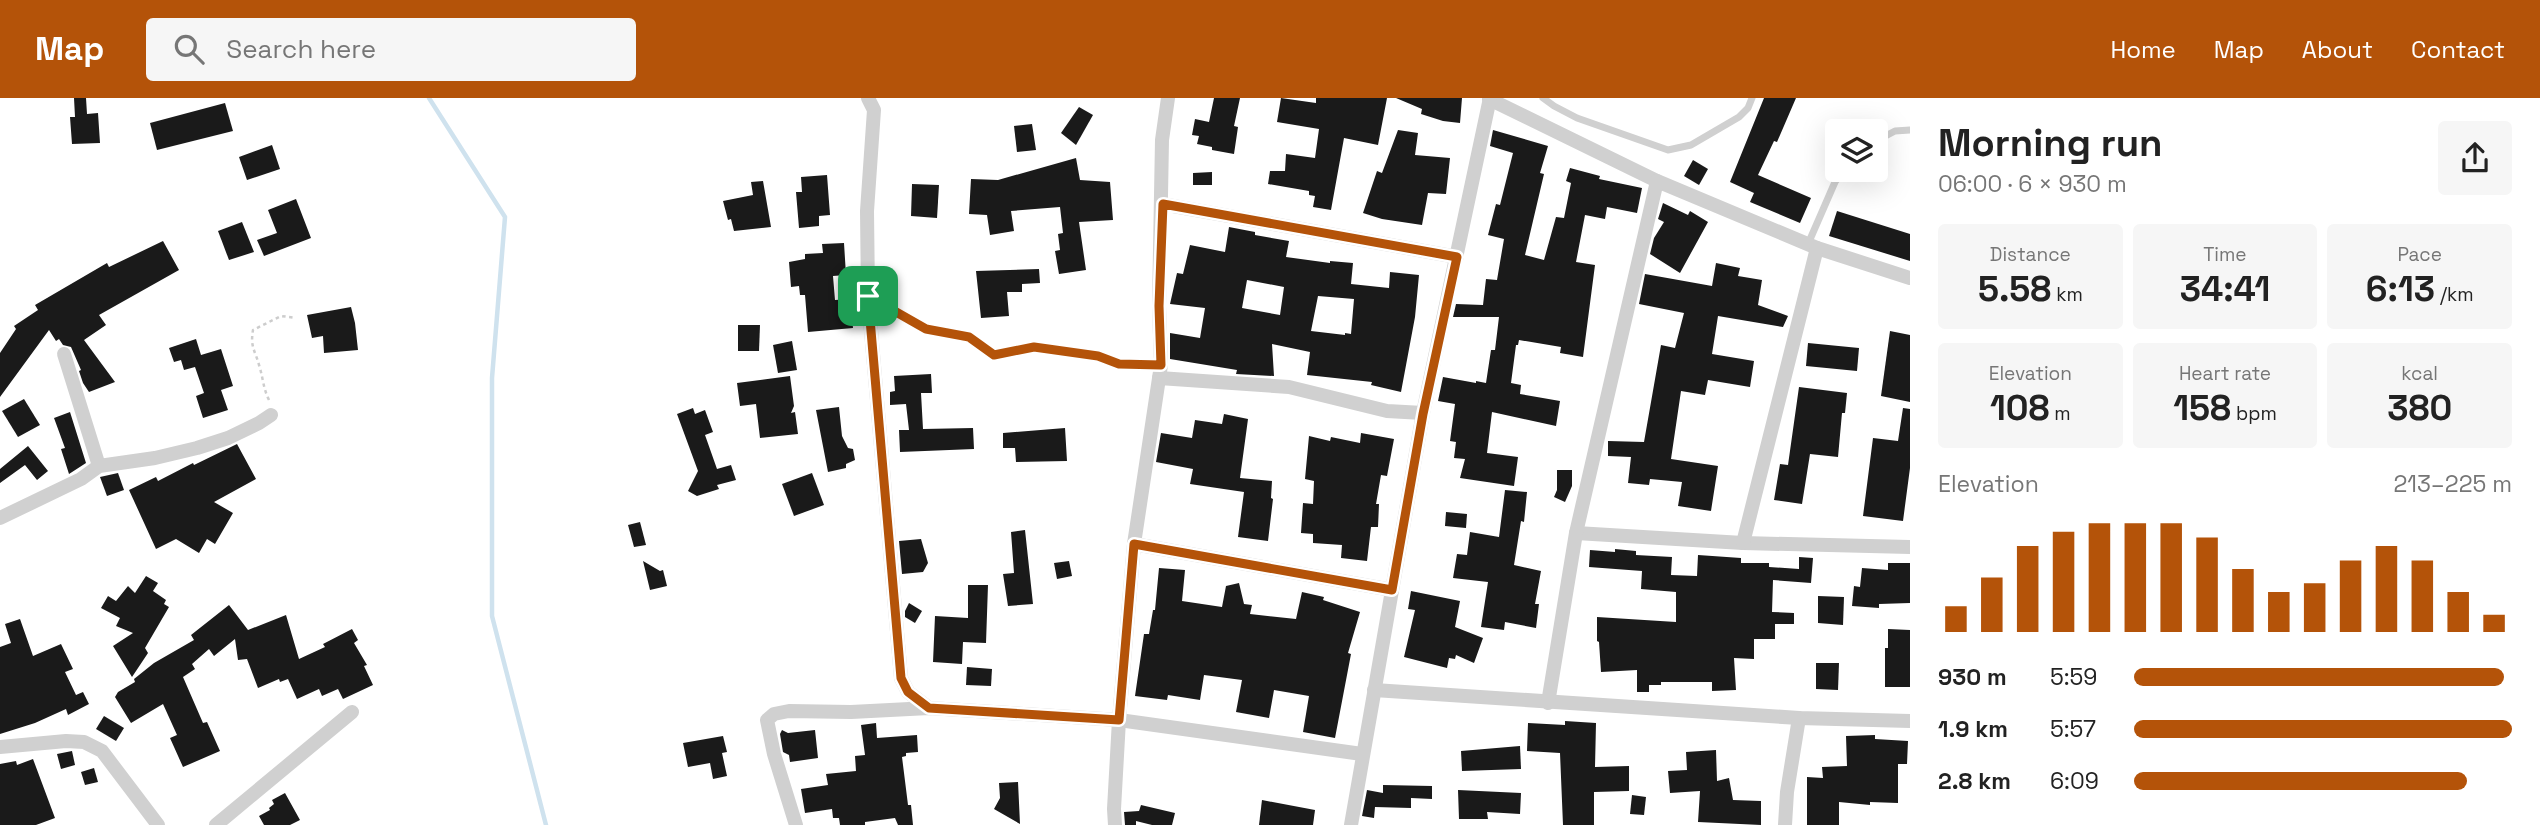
<!DOCTYPE html>
<meta charset="utf-8">
<style>
body{margin:0;font-family:"Space Grotesk",sans-serif;background:#f6f6f6;color:#222;height:100vh;display:flex;flex-direction:column;font-size:26px;white-space:nowrap}
*{box-sizing:border-box;margin:0}
p{font-size:23px;color:#767676}
.icon{flex:none;width:38px;height:38px;fill:none;stroke:currentColor;stroke-width:2;stroke-linecap:round;stroke-linejoin:round}
.map{position:relative;flex:1;overflow:hidden}
.sheet{display:flex;flex-direction:column;background:#fff;width:630px}
.sheet>*{flex:none}
.tools{position:absolute;left:1825px;top:21px;display:grid;gap:14px}
.tools a{display:grid;place-items:center;width:63px;height:63px;border-radius:7px;background:#fff;box-shadow:0 7px 28px #0002;font-size:35px}
.pin{position:absolute;display:grid;place-items:center;width:60px;height:60px;color:#fff;margin:-30px;border-radius:14px;box-shadow:0 4px 10px #0006}
.round{display:grid;place-items:center;flex:none;width:74px;height:74px;border-radius:7px;background:#f6f6f6}
.overview{display:flex;align-items:center;justify-content:space-between;height:119px;padding:0 28px}
h1{font-size:38px;font-weight:800;line-height:52px}
.figures{display:grid;grid-template-columns:repeat(3,1fr);gap:10px;height:119px;padding:7px 28px}
.figures div{display:grid;align-content:center;border-radius:7px;background:#f6f6f6;text-align:center}
.figures b{font-size:35px;font-weight:800}
.figures small{font-size:19px;font-weight:400}
.figures p{font-size:19px}
.chart{height:196px;padding:14px 28px}
.chart p{display:flex;justify-content:space-between}
.chart svg{width:100%;height:126px;margin-top:7px;stroke:#b45309;stroke-width:6}
ul{padding:0 28px;list-style:none;font-size:23px}
li{display:grid;grid-template-columns:112px 84px 1fr;align-items:center;height:52px}
li i{height:18px;border-radius:9px;background:#b45309}
header{display:flex;align-items:center;gap:42px;box-sizing:border-box;height:98px;padding:0 35px;background:#b45309;color:#fff}
header strong{font-size:33px}
nav{display:flex;gap:38px;margin-inline-start:auto;font-size:24px}
.search{width:490px;height:63px;background:#f6f6f6;display:flex;align-items:center;gap:18px;box-sizing:border-box;padding:0 24px;border-radius:7px;color:#767676;font-size:26px}
main{display:flex;flex:1;min-height:0}
.map>svg:first-child{display:block}
.lines{fill:none;stroke-linecap:round;stroke-linejoin:round}
.stream{stroke:#cfe2ee;stroke-width:4.5}
.building{fill:#1a1a1a;fill-rule:evenodd}
.path{stroke:#cdcdcd;stroke-width:2.5;stroke-dasharray:3.5 3.5;stroke-linecap:butt}
.service{stroke:#d0d0d0;stroke-width:7}
.minor{stroke:#d0d0d0;stroke-width:14}
.route-casing{stroke:#fff;stroke-width:14}
.route{stroke:#b45309;stroke-width:9}
</style>
<header>
<strong>Map</strong>
<div class="search"><svg class="icon" aria-label="search" viewBox="0 0 24 24"><circle cx="10" cy="10" r="6"/><path d="M15 15l6 6"/></svg>Search here</div>
<nav><a>Home</a><a>Map</a><a>About</a><a>Contact</a></nav>
</header>
<main>
<div class="map">
<svg width="1910" height="727" viewBox="0 0 1910 727">
<rect width="100%" height="100%" fill="#fff"/>
<g class="lines">
<polyline class="stream" points="429,0 505,119 492,280 492,518 546,727"/>
</g>
<g class="building">
<polygon points="74,0 86,0 87,16 98,15 100,45 72,46 70,19 75,19"/>
<polygon points="1214,0 1240,0 1234,28 1238,29 1234,56 1212,52 1212,49 1197,46 1199,38 1192,37 1195,21 1209,24"/>
<polygon points="1281,0 1316,5 1316,0 1387,0 1378,47 1344,40 1331,112 1313,109 1315,98 1309,97 1309,93 1268,86 1270,73 1285,73 1286,56 1315,60 1319,31 1277,24"/>
<polygon points="1396,0 1462,0 1460,25 1443,23 1421,16 1422,11"/>
<polygon points="1764,0 1796,0 1777,44 1774,43 1758,77 1811,100 1800,125 1750,104 1754,95 1730,84"/>
<polygon points="225,5 233,33 157,52 150,25"/>
<polygon points="1079,9 1093,17 1076,47 1061,35"/>
<polygon points="1032,26 1036,52 1017,54 1014,28"/>
<polygon points="1398,32 1418,35 1415,57 1450,60 1446,96 1428,95 1422,127 1382,121 1363,115 1377,73 1382,75"/>
<polygon points="1493,32 1548,48 1540,75 1544,76 1525,157 1544,162 1556,119 1564,120 1571,85 1566,83 1570,70 1600,78 1599,81 1642,90 1637,115 1607,109 1605,121 1585,117 1576,164 1595,167 1583,259 1560,255 1561,249 1519,242 1518,247 1516,247 1511,285 1521,287 1520,296 1560,303 1556,328 1492,314 1487,355 1518,359 1514,388 1460,380 1465,361 1454,360 1456,344 1450,343 1455,306 1438,303 1443,279 1476,285 1476,283 1486,285 1491,252 1495,252 1499,219 1453,219 1456,206 1483,207 1486,181 1497,182 1504,141 1488,137 1496,106 1500,107 1513,55 1490,48"/>
<polygon points="272,47 280,71 247,82 239,59"/>
<polygon points="1076,60 1080,82 1110,84 1113,122 1079,124 1086,172 1059,176 1055,153 1060,152 1058,136 1063,135 1060,109 1011,113 1014,133 990,137 987,117 969,116 971,81 998,82"/>
<polygon points="1693,62 1708,71 1699,87 1684,78"/>
<polygon points="1212,74 1212,87 1193,87 1193,75"/>
<polygon points="827,77 830,117 819,118 819,128 799,130 796,94 802,94 801,79"/>
<polygon points="763,83 771,129 734,133 731,121 728,122 723,103 753,97 751,84"/>
<polygon points="912,86 939,87 937,120 911,118"/>
<polygon points="296,101 311,140 264,158 257,142 277,135 268,112"/>
<polygon points="1663,105 1688,117 1690,113 1708,124 1680,175 1650,156 1654,140 1664,124 1658,121"/>
<polygon points="1837,113 1910,136 1910,163 1829,138"/>
<polygon points="242,124 254,154 229,162 218,133"/>
<path d="M1229 129 1255 134V137L1289 143 1286 159 1330 165V163L1353 165 1351 186 1389 190 1390 174 1419 177 1415 219 1401 294 1371 287 1372 284 1307 277 1310 254 1272 246 1274 278 1236 276 1237 272 1170 261V235L1200 240 1205 210 1170 206 1177 175 1183 176 1190 147 1225 154ZM1247 182 1284 189 1280 217 1242 210ZM1318 198 1354 201 1351 236 1345 235V237L1311 233Z"/>
<polygon points="163,143 179,172 99,217 106,227 84,242 115,284 89,294 83,285 79,273 81,272 71,249 63,247 59,241 56,243 49,232 0,299 0,255 16,231 14,228 38,212 35,207 107,165 109,169"/>
<polygon points="844,145 846,177 833,178 835,202 850,201 853,230 808,234 805,197 800,197 799,188 791,189 789,164 805,161 805,156 823,155 822,146"/>
<polygon points="1716,165 1740,170 1738,178 1762,182 1758,207 1788,218 1783,229 1718,218 1712,256 1754,263 1750,289 1708,282 1705,297 1681,293 1671,361 1718,368 1711,413 1678,408 1682,384 1650,381 1649,387 1628,385 1631,359 1608,358 1608,343 1644,344 1661,247 1675,250 1684,215 1639,206 1645,176 1712,188"/>
<polygon points="1039,171 1040,185 1022,186 1022,194 1007,194 1009,218 981,220 976,173"/>
<polygon points="351,209 355,225 358,252 324,255 323,238 312,240 307,217"/>
<polygon points="738,227 760,227 759,253 738,253"/>
<polygon points="1890,233 1910,237 1910,304 1881,298"/>
<polygon points="196,241 201,257 221,251 233,288 221,292 228,312 203,320 196,298 204,295 195,269 184,272 181,262 174,264 169,250"/>
<polygon points="792,243 797,272 778,275 773,247"/>
<polygon points="1808,245 1859,250 1857,273 1806,268"/>
<polygon points="931,276 932,295 921,295 923,331 973,330 974,351 900,354 899,332 909,332 906,306 890,307 890,294 895,293 894,278"/>
<polygon points="790,278 794,308 791,315 795,314 798,336 760,340 756,306 740,308 737,285"/>
<polygon points="1799,289 1847,295 1845,315 1842,315 1838,359 1810,356 1802,406 1774,402 1780,366 1788,367"/>
<polygon points="24,301 40,327 18,339 2,313"/>
<polygon points="839,309 842,338 848,350 853,351 855,362 846,366 846,370 828,374 816,312"/>
<polygon points="693,310 695,316 705,312 713,334 705,337 717,371 731,367 736,382 717,387 719,391 697,398 688,393 698,373 677,316"/>
<polygon points="1903,310 1910,311 1910,370 1903,423 1863,418 1873,340 1898,343"/>
<polygon points="70,314 86,365 69,376 61,351 65,350 54,320"/>
<polygon points="1224,316 1248,321 1240,380 1272,383 1271,400 1273,401 1268,443 1238,439 1244,394 1190,386 1193,371 1156,364 1161,335 1192,340 1195,322 1222,326"/>
<polygon points="1065,330 1067,363 1016,364 1015,350 1003,350 1003,335"/>
<polygon points="1361,335 1394,341 1387,378 1381,377 1376,406 1379,406 1378,429 1371,429 1367,463 1341,460 1342,447 1313,445 1313,436 1301,435 1303,405 1313,406 1314,383 1305,381 1309,338 1330,343 1331,339 1360,345"/>
<polygon points="237,346 256,381 214,404 233,415 215,446 207,441 199,455 176,441 156,451 129,392 156,379 158,383 193,365 194,367"/>
<polygon points="28,348 48,373 37,382 25,367 0,385 0,371"/>
<polygon points="1557,372 1572,372 1572,388 1565,404 1554,399 1557,392"/>
<polygon points="118,375 124,392 107,398 100,379"/>
<polygon points="812,375 824,407 794,418 782,386"/>
<polygon points="1505,392 1527,394 1524,424 1521,423 1514,467 1541,473 1535,506 1539,506 1536,530 1505,524 1504,532 1481,529 1488,484 1453,480 1457,456 1467,457 1470,434 1499,439"/>
<polygon points="1446,414 1467,416 1466,430 1445,428"/>
<polygon points="640,424 646,447 634,449 628,427"/>
<polygon points="1025,432 1033,506 1008,508 1003,476 1014,475 1011,434"/>
<polygon points="921,441 928,465 923,474 902,476 899,443"/>
<polygon points="1615,451 1636,453 1636,457 1672,459 1671,477 1697,478 1698,457 1741,460 1741,465 1769,465 1769,469 1799,471 1799,459 1813,460 1811,485 1773,482 1772,514 1794,515 1794,526 1775,526 1775,541 1754,541 1754,561 1734,560 1736,592 1712,593 1712,584 1661,584 1661,587 1649,587 1649,594 1637,594 1637,572 1601,574 1599,544 1597,543 1597,519 1676,524 1676,494 1641,491 1642,473 1589,469 1590,452 1615,454"/>
<polygon points="643,463 660,473 663,472 667,488 650,492"/>
<polygon points="1069,463 1072,478 1057,481 1054,465"/>
<polygon points="1888,465 1910,465 1910,505 1879,506 1879,510 1852,508 1854,488 1860,489 1862,470 1888,472"/>
<polygon points="1159,470 1185,472 1182,503 1222,509 1226,488 1239,485 1244,506 1252,507 1250,516 1296,521 1302,494 1324,499 1323,502 1360,514 1348,555 1351,556 1335,640 1303,634 1309,598 1274,592 1269,620 1236,614 1242,582 1204,577 1200,602 1168,597 1167,602 1135,598 1144,536 1149,536 1153,512 1155,512"/>
<polygon points="146,478 158,485 153,493 166,502 164,506 169,509 145,550 148,555 132,579 113,548 133,535 116,528 120,520 101,510 108,498 116,503 128,488 135,495"/>
<polygon points="968,487 988,487 986,545 963,544 962,566 933,564 935,518 968,520"/>
<polygon points="1411,493 1460,503 1455,529 1483,540 1474,565 1456,557 1455,561 1449,560 1447,570 1404,559 1415,512 1408,511"/>
<polygon points="1818,498 1844,499 1843,527 1818,525"/>
<polygon points="909,505 922,513 915,525 905,519 905,513"/>
<polygon points="229,507 248,532 286,517 299,561 325,549 323,546 352,531 358,542 354,545 367,567 364,568 373,587 343,601 338,591 322,598 319,591 297,601 288,581 280,584 279,581 258,590 247,561 238,562 235,541 214,558 209,551 192,566 195,571 183,579 203,625 207,624 220,653 183,669 170,640 177,637 163,606 131,625 115,599 118,594 135,584 134,581 154,565 194,542 191,537"/>
<polygon points="20,521 33,558 61,546 73,571 65,574 76,597 83,594 89,606 68,617 66,611 35,625 0,636 0,549 11,545 5,526"/>
<polygon points="1888,531 1910,532 1910,589 1885,589 1885,550 1888,550"/>
<polygon points="1816,565 1839,565 1838,592 1816,591"/>
<polygon points="967,569 992,571 991,588 966,587"/>
<polygon points="104,618 124,630 116,643 96,631"/>
<polygon points="1565,623 1596,625 1595,669 1629,668 1629,693 1594,694 1594,727 1563,727 1560,655 1527,653 1528,625 1565,627"/>
<polygon points="876,625 877,640 917,637 918,654 906,655 906,658 902,659 908,707 911,707 913,727 898,727 895,720 865,724 865,727 840,727 839,720 833,720 832,711 805,715 801,691 828,687 826,676 856,673 855,658 865,657 861,627"/>
<polygon points="782,632 788,635 815,632 818,660 790,664 789,657 783,654 780,636"/>
<polygon points="1875,637 1875,641 1908,643 1907,666 1898,666 1898,705 1870,704 1870,707 1839,704 1839,727 1807,727 1807,679 1823,680 1822,669 1847,668 1846,638"/>
<polygon points="723,638 727,654 722,655 727,678 713,681 710,665 688,669 683,645"/>
<polygon points="1520,648 1521,671 1462,673 1461,653"/>
<polygon points="1716,652 1717,683 1729,680 1733,702 1761,703 1761,727 1698,724 1700,693 1670,695 1668,673 1687,672 1686,654"/>
<polygon points="72,653 75,667 61,671 57,656"/>
<polygon points="33,661 55,720 36,727 0,727 0,666 16,663 17,667"/>
<polygon points="94,670 98,684 85,687 81,674"/>
<polygon points="1018,684 1020,726 994,711 1000,700 999,685"/>
<polygon points="1383,687 1432,688 1432,701 1411,700 1411,710 1375,709 1374,720 1362,718 1367,692 1383,695"/>
<polygon points="1458,692 1521,695 1520,716 1487,714 1488,721 1459,721"/>
<polygon points="285,695 300,722 290,727 264,727 259,718 270,712 269,710 274,706 272,702"/>
<polygon points="1632,697 1646,699 1644,717 1630,716"/>
<polygon points="1262,702 1315,712 1313,727 1259,727"/>
<polygon points="1141,707 1175,715 1172,727 1152,727 1136,723 1136,727 1125,727 1124,714 1139,713"/>
</g>
<g class="lines">
<g class="path">
<polyline points="883,206 926,231 969,239 994,257 1034,249 1098,258 1119,266 1147,266"/>
<path d="M269 302C263 290 263 279 259 267 255 252 250 249 253 232L281 218 296 220"/>
</g>
<g class="service">
<polyline points="1543,0 1554,8 1577,20 1668,52 1691,47 1739,19 1748,10 1752,0"/>
<polyline points="1876,43 1895,33 1910,32"/>
<polyline points="1808,146 1835,84 1844,72"/>
</g>
<g class="minor">
<polyline points="868,0 874,12 867,113 868,198 901,580 908,594 929,610"/>
<polyline points="1489,1 1657,83 1817,150 1910,180"/>
<polyline points="1162,106 1457,159"/>
<polyline points="64,256 99,368"/>
<polyline points="1159,280 1289,289 1387,313 1423,315"/>
<polyline points="0,420 81,381 99,368 155,360 197,350 228,340 259,325 271,317"/>
<polyline points="1576,435 1743,445 1910,449"/>
<polyline points="1743,445 1817,150"/>
<polyline points="1134,446 1392,492"/>
<polyline points="1374,592 1799,620 1910,623"/>
<polyline points="1548,605 1576,435 1657,83"/>
<polyline points="0,649 66,643 84,644 102,653 158,727"/>
<polyline points="216,727 352,614"/>
<polyline points="796,727 774,656 767,622 774,616 789,613 851,614 929,610 1119,622 1362,656"/>
<polyline points="1115,727 1114,711 1119,622 1134,446 1161,267 1159,208 1162,42 1168,0"/>
<polyline points="1351,727 1423,315 1490,0"/>
<polyline points="1785,727 1787,694 1799,620"/>
</g>
</g>
<g class="lines">
<defs>
<polygon id="route" points="1163,106 1457,159 1423,316 1392,492 1134,446 1119,622 929,610 908,594 901,580 868,198 926,231 969,239 994,257 1034,249 1098,258 1119,266 1161,267 1159,208"/>
</defs>
<use href="#route" class="route-casing"/>
<use href="#route" class="route"/>
</g>
</svg>
<div class="tools">
<a><svg class="icon" aria-label="layers" viewBox="0 0 24 24"><path d="M12 4l9 5-9 5-9-5zM3 14l9 5 9-5"/></svg></a>
</div>
<div class="pin" style="left:868px;top:198px;background:#1e9e55"><svg class="icon" aria-label="arrive" viewBox="0 0 24 24"><path d="M6 21V4h12l-3 4 3 4H6"/></svg></div>
</div>
<section class="sheet">
<div class="overview"><div><h1>Morning run</h1><p>06:00 · 6 × 930 m</p></div><a class="round"><svg class="icon" aria-label="share" viewBox="0 0 24 24"><path d="M12 15V3M7 8l5-5 5 5M5 13v7h14v-7"/></svg></a></div>
<div class="figures">
<div><p>Distance</p><b>5.58<small> km</small></b></div>
<div><p>Time</p><b>34:41</b></div>
<div><p>Pace</p><b>6:13<small> /km</small></b></div>
</div>
<div class="figures">
<div><p>Elevation</p><b>108<small> m</small></b></div>
<div><p>Heart rate</p><b>158<small> bpm</small></b></div>
<div><p>kcal</p><b>380</b></div>
</div>
<div class="chart"><p><span>Elevation</span>213–225 m</p>
<svg viewBox="0 0 160 44" preserveAspectRatio="none"><path d="M5 44V35M15 44V25M25 44V14M35 44V9M45 44V6M55 44V6M65 44V6M75 44V11M85 44V22M95 44V30M105 44V27M115 44V19M125 44V14M135 44V19M145 44V30M155 44V38"/></svg>
</div>
<ul>
<li><b>930 m</b>5:59<i style="width:98%"></i></li>
<li><b>1.9 km</b>5:57<i style="width:100%"></i></li>
<li><b>2.8 km</b>6:09<i style="width:88%"></i></li>
</ul>
</section>
</main>
